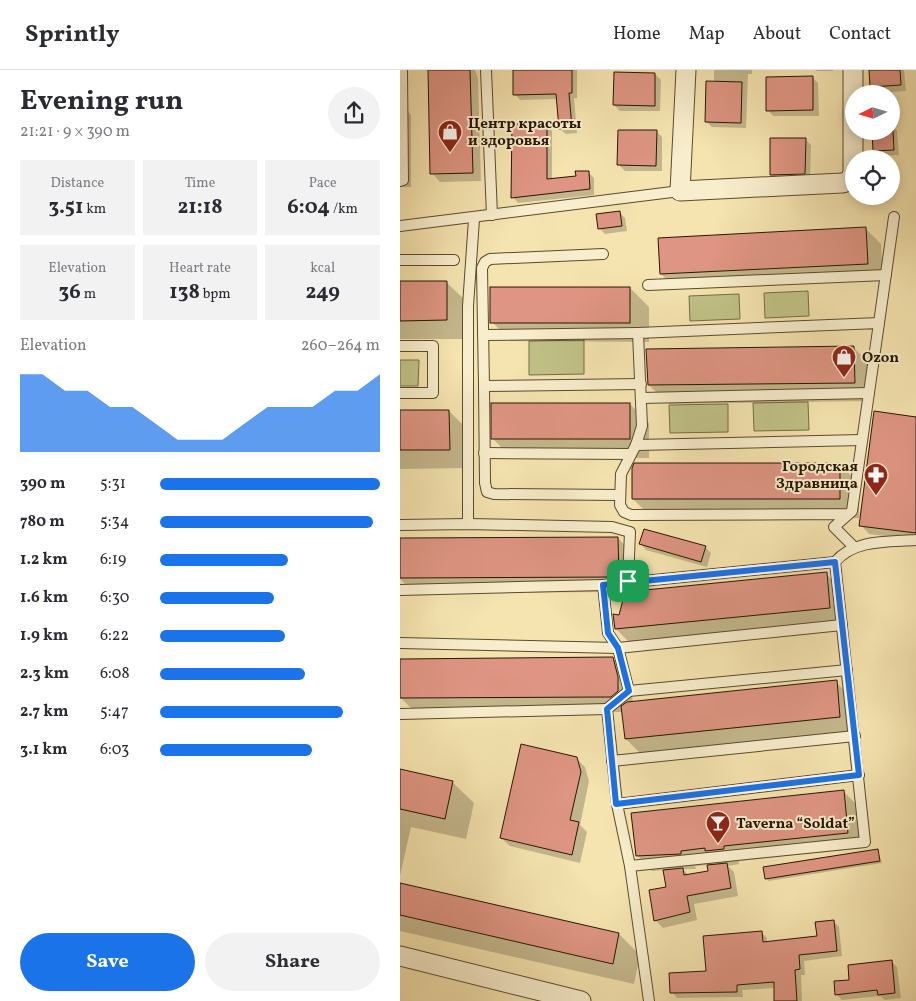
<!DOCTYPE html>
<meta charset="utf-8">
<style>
body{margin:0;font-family:Vollkorn,serif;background:#f2f2f3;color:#2b2b33;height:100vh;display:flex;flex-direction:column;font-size:19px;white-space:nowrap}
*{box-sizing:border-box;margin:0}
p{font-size:16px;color:#7c7c81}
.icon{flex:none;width:28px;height:28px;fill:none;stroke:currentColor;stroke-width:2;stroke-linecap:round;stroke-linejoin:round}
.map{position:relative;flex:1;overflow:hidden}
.details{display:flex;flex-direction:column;background:#fff;width:400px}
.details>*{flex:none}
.needle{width:32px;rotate:265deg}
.tools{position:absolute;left:445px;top:15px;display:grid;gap:10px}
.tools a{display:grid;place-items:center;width:55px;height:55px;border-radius:50%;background:#fff;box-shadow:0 2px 12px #0003;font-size:25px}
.pin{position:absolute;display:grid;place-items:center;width:42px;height:42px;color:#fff;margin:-21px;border-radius:10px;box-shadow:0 2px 8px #0006}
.round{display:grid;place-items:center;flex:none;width:52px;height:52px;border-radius:26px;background:#f2f2f3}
.overview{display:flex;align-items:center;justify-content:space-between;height:85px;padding:0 20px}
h1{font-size:28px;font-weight:700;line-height:38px}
.metrics{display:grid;grid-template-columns:repeat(3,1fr);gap:8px;height:85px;padding:5px 20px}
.metrics div{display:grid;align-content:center;border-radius:0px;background:#f2f2f3;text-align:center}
.metrics b{font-size:21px;font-weight:700}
.metrics small{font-size:14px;font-weight:400}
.metrics p{font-size:14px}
.chart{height:140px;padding:10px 20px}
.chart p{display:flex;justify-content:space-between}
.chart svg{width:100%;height:90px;margin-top:5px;fill:#1a73e8;opacity:.7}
.button{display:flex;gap:10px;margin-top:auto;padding:10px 20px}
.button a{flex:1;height:58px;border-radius:30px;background:#1a73e8;color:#fff;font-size:20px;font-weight:700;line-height:58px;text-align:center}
.button a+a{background:#f2f2f3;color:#2b2b33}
ul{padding:0 20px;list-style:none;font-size:16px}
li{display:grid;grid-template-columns:80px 60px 1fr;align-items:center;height:38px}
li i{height:12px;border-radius:6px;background:#1a73e8}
header{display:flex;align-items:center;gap:30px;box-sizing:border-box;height:70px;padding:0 25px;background:#fff;border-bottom:1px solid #e1e1e2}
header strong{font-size:24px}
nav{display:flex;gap:28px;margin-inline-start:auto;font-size:18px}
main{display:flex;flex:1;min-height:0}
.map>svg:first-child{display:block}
.green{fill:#c1c288;stroke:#746c44}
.shadow{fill:#0003;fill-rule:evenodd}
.building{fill:#de9583;stroke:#271600}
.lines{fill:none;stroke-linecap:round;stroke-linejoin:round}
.service-casing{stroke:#5a4a2c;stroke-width:12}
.minor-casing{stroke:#5a4a2c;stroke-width:21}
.service{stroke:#f8edcc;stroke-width:10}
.minor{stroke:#f8edcc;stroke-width:19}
.route-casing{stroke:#fff;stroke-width:10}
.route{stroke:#1a73e8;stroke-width:6}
.labels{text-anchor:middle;stroke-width:4;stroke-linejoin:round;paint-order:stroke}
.poi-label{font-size:15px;font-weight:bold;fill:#271600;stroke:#f8edcc;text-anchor:start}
</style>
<header>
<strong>Sprintly</strong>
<nav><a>Home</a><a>Map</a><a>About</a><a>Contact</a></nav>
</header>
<main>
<section class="details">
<div class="overview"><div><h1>Evening run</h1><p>21:21 · 9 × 390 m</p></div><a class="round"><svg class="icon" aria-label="share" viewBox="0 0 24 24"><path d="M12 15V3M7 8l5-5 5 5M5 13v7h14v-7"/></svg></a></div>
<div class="metrics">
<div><p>Distance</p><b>3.51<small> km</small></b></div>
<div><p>Time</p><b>21:18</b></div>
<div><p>Pace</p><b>6:04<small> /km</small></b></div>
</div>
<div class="metrics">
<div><p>Elevation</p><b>36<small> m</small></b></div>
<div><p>Heart rate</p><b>138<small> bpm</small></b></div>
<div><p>kcal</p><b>249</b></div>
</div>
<div class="chart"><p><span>Elevation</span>260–264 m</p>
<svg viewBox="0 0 160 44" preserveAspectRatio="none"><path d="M0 44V6L10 6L20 14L30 14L40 22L50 22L60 30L70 38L80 38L90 38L100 30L110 22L120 22L130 22L140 14L150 14L160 6V44z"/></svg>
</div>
<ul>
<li><b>390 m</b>5:31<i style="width:100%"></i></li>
<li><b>780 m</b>5:34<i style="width:97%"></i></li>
<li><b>1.2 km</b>6:19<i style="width:58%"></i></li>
<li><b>1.6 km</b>6:30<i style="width:52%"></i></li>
<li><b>1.9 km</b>6:22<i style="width:57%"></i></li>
<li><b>2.3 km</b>6:08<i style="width:66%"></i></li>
<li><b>2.7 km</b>5:47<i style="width:83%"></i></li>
<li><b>3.1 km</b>6:03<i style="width:69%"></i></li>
</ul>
<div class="button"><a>Save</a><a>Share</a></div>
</section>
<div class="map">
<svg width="516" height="931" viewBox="0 0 516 931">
<rect width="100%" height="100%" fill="#f5e4b0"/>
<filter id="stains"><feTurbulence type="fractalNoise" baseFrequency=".004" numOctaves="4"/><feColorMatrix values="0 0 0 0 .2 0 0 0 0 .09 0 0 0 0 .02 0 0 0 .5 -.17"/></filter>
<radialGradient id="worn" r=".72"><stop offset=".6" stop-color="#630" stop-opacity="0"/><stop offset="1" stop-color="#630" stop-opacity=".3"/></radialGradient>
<g class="green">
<polygon points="408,221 409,246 365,248 364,223"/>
<polygon points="339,224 340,249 290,251 289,226"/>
<polygon points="184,270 184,304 129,305 129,271"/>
<polygon points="0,290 19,290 18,316 0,316"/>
<polygon points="408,332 409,360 354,361 353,333"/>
<polygon points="328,334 328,362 270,363 269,335"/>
</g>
<g class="shadow">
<polygon points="29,0 75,0 78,8 81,111 40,112 32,103"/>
<polygon points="114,0 177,0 177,28 174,28 177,63 166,64 160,59 158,29 120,30 115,24"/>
<polygon points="314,0 352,0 352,4 348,4 346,58 312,57 306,51 314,12"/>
<polygon points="415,0 433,0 433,1 417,1"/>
<polygon points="471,0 504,0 506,21 477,23 472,17"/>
<polygon points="255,4 261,10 260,41 220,41 214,35"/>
<polygon points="413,8 418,13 419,46 373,46 368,40"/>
<polygon points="0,33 11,45 11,117 0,117"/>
<polygon points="147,55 152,61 152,110 177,107 188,102 194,108 194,125 118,133 113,127"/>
<polygon points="492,55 497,61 499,85 480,86 474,81 491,61"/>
<polygon points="256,61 262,67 262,101 225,101 219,95"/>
<polygon points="405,69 411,75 410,109 377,111 371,105"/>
<polygon points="219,142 225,148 227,161 205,164 199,158"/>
<polygon points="466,159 481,174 483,209 276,219 261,204"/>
<polygon points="0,212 46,212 66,231 66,269 0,269"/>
<polygon points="230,218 249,237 249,272 111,271 92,252"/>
<polygon points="454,278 473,297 473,331 268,334 249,315"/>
<polygon points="230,334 249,353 249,388 112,388 93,369"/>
<polygon points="0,341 49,341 68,360 68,398 0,399"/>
<polygon points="516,348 516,470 469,464 461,455"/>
<polygon points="440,394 459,414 459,448 252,448 233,429"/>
<polygon points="218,468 233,484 234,523 426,504 442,519 445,553 231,574 216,559 227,522 14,523 0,509 0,469"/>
<polygon points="241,474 305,477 311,483 307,497 246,480"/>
<polygon points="213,588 228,604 233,632 436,612 451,627 455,662 241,684 226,669 223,642 16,643 1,628"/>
<polygon points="176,688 185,697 189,711 180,755 187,762 180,793 110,776 101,768"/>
<polygon points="0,700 52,712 74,733 66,769 11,757 0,806"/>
<path d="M443 721 459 737 463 778 339 791V794L328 796 334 802 338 826 294 834 297 850 263 858 255 850 267 818 264 800 252 801 237 785ZM308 795 310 802 289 806 283 799H296L295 796Z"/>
<polygon points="477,780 482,793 369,811 366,809"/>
<polygon points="0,814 219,864 240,885 234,914 0,861"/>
<polygon points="433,851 439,857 442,886 404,891 405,905 401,905 402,931 376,931 375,918 342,920 343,927 277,928 272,922 307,902 361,862 367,868 367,873 418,867"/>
<polygon points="491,891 497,897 501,928 485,930 480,926 442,930 436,924 451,911"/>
</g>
<g class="building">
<polygon points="28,0 70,0 73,103 30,104"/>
<polygon points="113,0 172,0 172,23 169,23 172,58 159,59 156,24 113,25"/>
<polygon points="469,0 500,0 501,15 470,17"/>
<polygon points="214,2 255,3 255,36 213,35"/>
<polygon points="413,6 413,40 366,41 366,7"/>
<polygon points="306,11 342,12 341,53 305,52"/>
<polygon points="112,54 147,54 147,109 176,106 175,101 189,101 190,119 111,128"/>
<polygon points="218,60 257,60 256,96 217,95"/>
<polygon points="472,61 493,61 494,80 473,81"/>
<polygon points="370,68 406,68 405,104 370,105"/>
<polygon points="220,141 222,156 198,159 196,144"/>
<polygon points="466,157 468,194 260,204 258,168"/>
<polygon points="0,211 47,211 47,250 0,251"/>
<rect x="90" y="217" width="140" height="36"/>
<polygon points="454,276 455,313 248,315 246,279"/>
<rect x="91" y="333" width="139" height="36"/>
<polygon points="0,340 49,340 50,380 0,380"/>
<polygon points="474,341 516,347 516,463 459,456"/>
<polygon points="234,393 440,393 440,429 232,429 232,398"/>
<polygon points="244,459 306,476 301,492 239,474"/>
<polygon points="218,467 219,507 0,508 0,468"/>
<polygon points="427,502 430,538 215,559 213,544 219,545 225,522"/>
<polygon points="213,587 218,607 218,621 211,627 0,628 0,589"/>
<polygon points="437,610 440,647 225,669 221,636 227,632"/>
<polygon points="121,674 177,687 181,702 170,750 179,752 172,785 100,768"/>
<polygon points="0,699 53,711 45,749 0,739"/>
<polygon points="444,720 448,763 324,776 324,779 305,781 305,778 281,781 281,784 236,786 231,743"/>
<polygon points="478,779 480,791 365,809 363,797"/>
<polygon points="327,793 331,818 287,826 290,842 254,851 249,820 266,817 263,800 283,798 284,805 308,801 307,795"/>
<polygon points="0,813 219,863 213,894 0,845"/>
<polygon points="434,850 437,881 399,885 400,899 395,900 397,931 374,931 374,912 337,915 337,922 270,923 269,903 306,901 303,866 362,861 363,872 417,866 415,852"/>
<polygon points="492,890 495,923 478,925 477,920 435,925 434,911 449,910 448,895"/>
</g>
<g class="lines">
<defs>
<g id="service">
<polyline points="86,0 92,145"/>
<polyline points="0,111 3,110 2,0"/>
<polyline points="0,156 280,121"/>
<polyline points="0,190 54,190"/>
<polyline points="248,215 486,205"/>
<polyline points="479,253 494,147"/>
<polyline points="83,265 238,263"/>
<polyline points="0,276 33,276 33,323 0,323"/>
<polyline points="84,316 82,198 85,192 90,189 203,184"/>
<polyline points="241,328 469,323"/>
<polyline points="236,375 462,370"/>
<polyline points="84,383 231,384"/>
<polyline points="220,425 94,424 87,422 85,413 84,316 241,314"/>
<polyline points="448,444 231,445 224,442 220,435 221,404 236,375 242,356 238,263 479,253 452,441 434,457 454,477"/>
<polyline points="68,454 68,236 74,149"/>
<polyline points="0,455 68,454 212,457 230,462 228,511"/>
<polyline points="0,520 203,515"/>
<polyline points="0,573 218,578 442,555"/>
<polyline points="229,621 447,600"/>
<polyline points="0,644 207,639"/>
<polyline points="212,691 455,666"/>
<polyline points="217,734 459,705"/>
<path d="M230 796 465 772 435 492C454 469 488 472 516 470"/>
<polyline points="249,931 230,796 217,734 207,639 229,621 218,578 208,563 203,515 435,492"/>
</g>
<g id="minor">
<polyline points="286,0 280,121 442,113 450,111 453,102 453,0"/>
<polyline points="0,886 181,931"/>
</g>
</defs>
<use href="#service" class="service-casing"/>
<use href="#minor" class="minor-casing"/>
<use href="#service" class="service"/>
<use href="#minor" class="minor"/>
</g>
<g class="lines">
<defs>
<polygon id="route" points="435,492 459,705 216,734 207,639 229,621 218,578 208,563 203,515"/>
</defs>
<use href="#route" class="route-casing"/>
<use href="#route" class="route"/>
</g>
<defs>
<symbol id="shop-pin" viewBox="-11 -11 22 30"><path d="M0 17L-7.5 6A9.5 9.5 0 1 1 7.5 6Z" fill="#8f2418" stroke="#f8edcc"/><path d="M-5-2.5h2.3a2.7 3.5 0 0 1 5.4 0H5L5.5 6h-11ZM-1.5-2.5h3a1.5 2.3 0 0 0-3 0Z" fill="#fff"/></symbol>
<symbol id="pharmacy-pin" viewBox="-11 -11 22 30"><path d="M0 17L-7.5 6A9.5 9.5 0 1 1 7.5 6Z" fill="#8f2418" stroke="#f8edcc"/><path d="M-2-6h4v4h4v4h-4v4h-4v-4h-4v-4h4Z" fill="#fff"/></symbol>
<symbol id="bar-pin" viewBox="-11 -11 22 30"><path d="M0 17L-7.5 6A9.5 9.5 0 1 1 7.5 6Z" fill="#8f2418" stroke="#f8edcc"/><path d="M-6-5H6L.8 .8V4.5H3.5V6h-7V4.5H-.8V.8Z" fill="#fff"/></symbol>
</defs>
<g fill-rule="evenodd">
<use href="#shop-pin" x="36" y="48" width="28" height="38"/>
<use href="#shop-pin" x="430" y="273" width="28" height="38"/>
<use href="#pharmacy-pin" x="462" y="391" width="28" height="38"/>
<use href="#bar-pin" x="304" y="739" width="28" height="38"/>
</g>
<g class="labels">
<g class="poi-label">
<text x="68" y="58">Центр красоты<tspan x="68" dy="17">и здоровья</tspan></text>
<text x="462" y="292">Ozon</text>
<text x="458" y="401" text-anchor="end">Городская<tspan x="458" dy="17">Здравница</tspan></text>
<text x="336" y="758">Taverna “Soldat”</text>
</g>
</g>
<rect width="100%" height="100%" filter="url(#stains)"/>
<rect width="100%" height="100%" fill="url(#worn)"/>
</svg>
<div class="tools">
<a><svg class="needle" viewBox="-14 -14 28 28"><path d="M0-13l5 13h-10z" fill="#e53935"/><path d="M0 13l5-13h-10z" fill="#7c7c81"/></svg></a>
<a><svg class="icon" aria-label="locate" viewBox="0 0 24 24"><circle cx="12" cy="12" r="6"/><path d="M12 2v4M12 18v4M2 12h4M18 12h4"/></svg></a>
</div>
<div class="pin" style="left:228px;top:511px;background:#1e9e55"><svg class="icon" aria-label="arrive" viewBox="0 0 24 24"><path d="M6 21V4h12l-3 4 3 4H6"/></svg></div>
</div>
</main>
